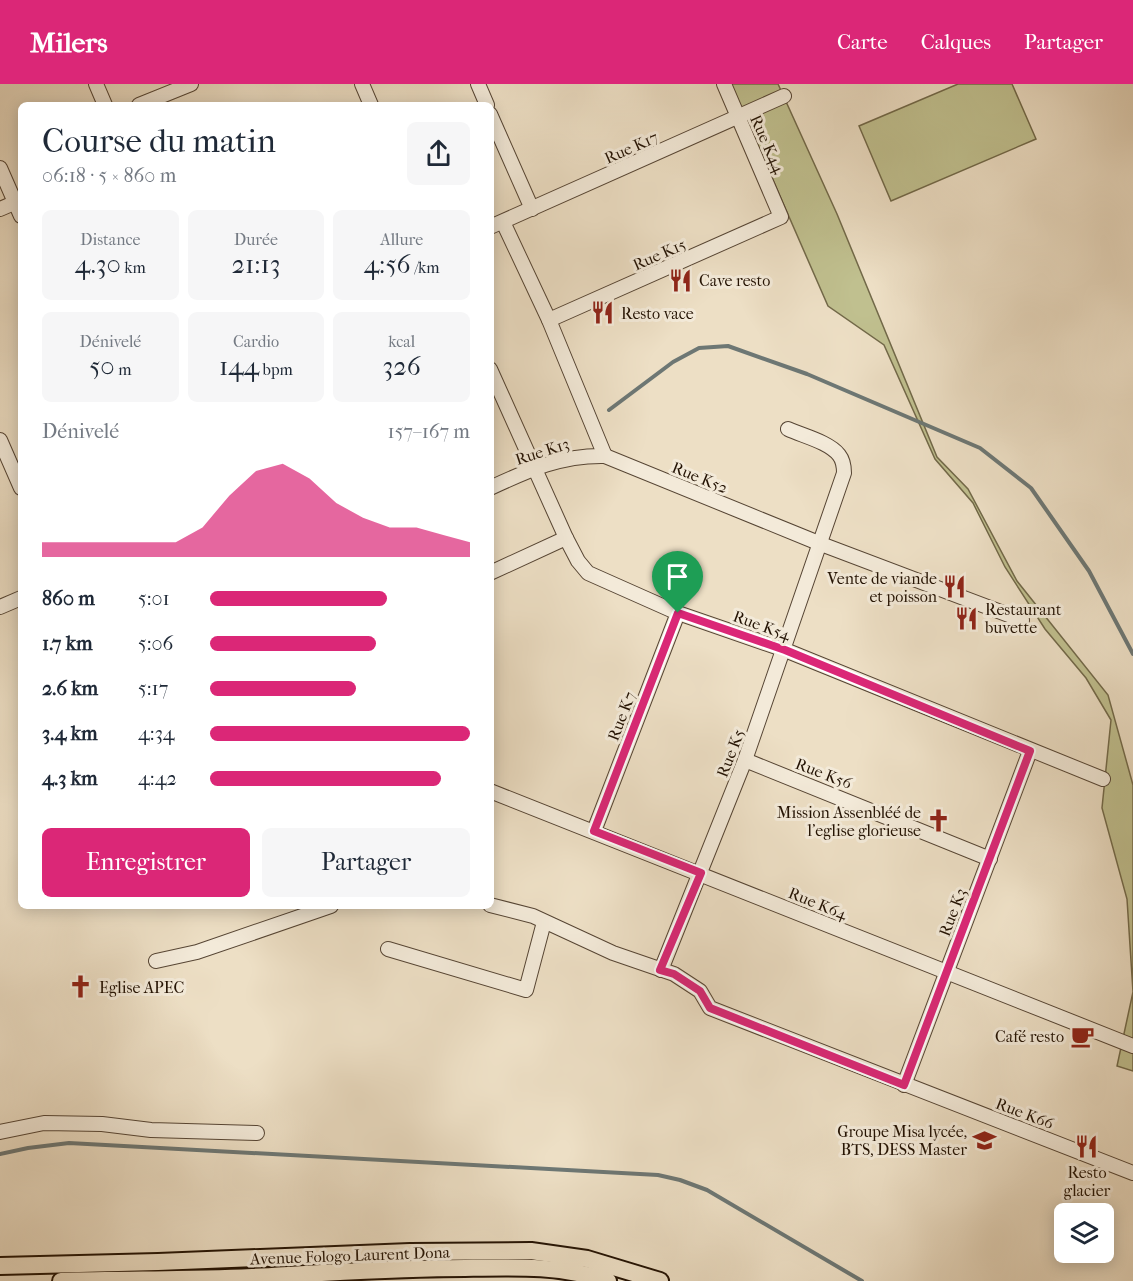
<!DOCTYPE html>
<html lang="fr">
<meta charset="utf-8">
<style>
body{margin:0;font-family:"IM FELL French Canon",serif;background:#f6f6f7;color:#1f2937;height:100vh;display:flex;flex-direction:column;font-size:22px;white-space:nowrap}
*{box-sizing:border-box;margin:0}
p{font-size:20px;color:#747a83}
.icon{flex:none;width:33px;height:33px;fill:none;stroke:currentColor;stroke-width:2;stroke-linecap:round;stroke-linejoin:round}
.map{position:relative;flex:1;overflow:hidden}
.drawer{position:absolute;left:18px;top:18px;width:476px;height:807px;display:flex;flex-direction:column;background:#fff;border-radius:9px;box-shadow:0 3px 15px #0003}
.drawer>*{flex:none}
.controls{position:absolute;left:1054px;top:1119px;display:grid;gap:12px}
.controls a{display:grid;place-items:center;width:60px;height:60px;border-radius:9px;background:#fff;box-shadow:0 3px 15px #0003;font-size:30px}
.pin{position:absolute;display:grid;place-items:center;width:51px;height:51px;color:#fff;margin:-62px -26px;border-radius:50% 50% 50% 0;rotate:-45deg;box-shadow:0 0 6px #0007}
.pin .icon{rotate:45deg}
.round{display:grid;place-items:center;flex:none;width:63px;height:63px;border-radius:9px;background:#f6f6f7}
.head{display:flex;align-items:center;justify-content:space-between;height:102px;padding:0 24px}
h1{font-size:33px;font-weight:600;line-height:45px}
.stats{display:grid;grid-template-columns:repeat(3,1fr);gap:9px;height:102px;padding:6px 24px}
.stats div{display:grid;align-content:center;border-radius:9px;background:#f6f6f7;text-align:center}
.stats b{font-size:26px;font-weight:600}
.stats small{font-size:16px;font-weight:400}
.stats p{font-size:16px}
.chart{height:168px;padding:12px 24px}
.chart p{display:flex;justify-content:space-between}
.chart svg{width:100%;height:108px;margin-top:6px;fill:#db2777;opacity:.7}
.button{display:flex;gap:12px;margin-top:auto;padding:12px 24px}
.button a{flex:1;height:69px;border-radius:9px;background:#db2777;color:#fff;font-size:24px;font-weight:600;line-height:69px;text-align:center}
.button a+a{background:#f6f6f7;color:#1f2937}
ul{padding:0 24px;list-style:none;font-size:20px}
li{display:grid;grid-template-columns:96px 72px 1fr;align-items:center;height:45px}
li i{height:15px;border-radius:8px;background:#db2777}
header{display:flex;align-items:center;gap:36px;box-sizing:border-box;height:84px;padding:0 30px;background:#db2777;color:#fff}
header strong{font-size:28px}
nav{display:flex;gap:33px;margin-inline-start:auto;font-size:21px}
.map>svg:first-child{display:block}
.green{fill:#c0c08f;stroke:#726949;stroke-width:1.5}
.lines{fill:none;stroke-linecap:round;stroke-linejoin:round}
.stream{stroke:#6d7774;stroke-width:4}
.minor-casing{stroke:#564534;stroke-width:16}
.major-casing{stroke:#231203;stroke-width:20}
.minor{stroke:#f3ead9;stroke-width:14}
.major{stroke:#eddfc5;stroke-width:16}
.route-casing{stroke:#fff;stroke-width:12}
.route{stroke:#db2777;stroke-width:8}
.labels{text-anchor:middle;stroke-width:6;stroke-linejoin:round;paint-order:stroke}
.street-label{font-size:16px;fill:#231203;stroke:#f3ead9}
.poi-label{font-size:16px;fill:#231203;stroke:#f3ead9;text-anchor:start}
</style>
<header>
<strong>Milers</strong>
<nav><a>Carte</a><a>Calques</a><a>Partager</a></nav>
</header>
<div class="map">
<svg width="1133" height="1197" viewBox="0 0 1133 1197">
<rect width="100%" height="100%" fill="#eddfc5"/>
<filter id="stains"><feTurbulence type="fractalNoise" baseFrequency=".00333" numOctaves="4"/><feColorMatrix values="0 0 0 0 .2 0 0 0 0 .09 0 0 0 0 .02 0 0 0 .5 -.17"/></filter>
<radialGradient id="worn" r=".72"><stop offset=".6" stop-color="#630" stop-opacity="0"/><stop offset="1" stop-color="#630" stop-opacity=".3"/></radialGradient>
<g class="green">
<polygon points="731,0 778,0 837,130 937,373 968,405 1017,497 1108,611 1133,701 1133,987 1117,982 1133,908 1127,815 1102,724 1111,636 1086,594 1045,545 1005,483 973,419 935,375 884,261 828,222"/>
<polygon points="958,0 1012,0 1036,55 891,117 859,42"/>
</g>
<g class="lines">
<g class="stream">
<polyline points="609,326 673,278 699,264 728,262 807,290 980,364 1031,404 1089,487 1133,570"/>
<polyline points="0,1070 28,1064 69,1059 658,1091 680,1096 707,1106 862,1197"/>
</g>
<defs>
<g id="minor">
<polyline points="96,0 105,21"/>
<polyline points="362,0 371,21"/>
<polyline points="478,0 487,21"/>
<polyline points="139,21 191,0"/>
<polyline points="490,30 532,125"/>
<polyline points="0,84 21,132"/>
<polyline points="0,125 21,116"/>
<polyline points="503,138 549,236 605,372"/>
<polyline points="490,143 784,12"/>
<polyline points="549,236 781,133 724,0"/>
<polyline points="490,285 566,454 578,477 588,489 678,529 785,566 1103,695"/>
<polyline points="0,356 21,404"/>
<path d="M490 404C529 386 561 371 605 372L821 460 1022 536"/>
<polyline points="490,489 566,454"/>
<polyline points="0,523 21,514"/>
<polyline points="745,676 990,775"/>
<polyline points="490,707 1133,962"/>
<polyline points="594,747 678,529"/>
<polyline points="490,821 533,832 613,869 674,890 700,907 710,924 1133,1089"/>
<polyline points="388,865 526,906 544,838"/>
<polyline points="156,877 197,868 331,822"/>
<path d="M661 886 745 676 844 389C844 383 843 376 839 371 829 358 803 352 788 345"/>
<polyline points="904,1001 1030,667"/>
<polyline points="0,1048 44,1039 102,1040 151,1046 257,1049"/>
</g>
<g id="major">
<polyline points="0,1182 158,1178 410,1168 531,1167 587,1175 660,1197"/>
<path d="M61 1197C124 1195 188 1196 252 1193 323 1189 393 1184 465 1184 514 1183 561 1181 608 1197"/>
</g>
</defs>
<use href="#minor" class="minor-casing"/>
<use href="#major" class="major-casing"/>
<use href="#minor" class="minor"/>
<use href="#major" class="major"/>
</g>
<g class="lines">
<defs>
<polygon id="route" points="678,529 785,566 1030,667 904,1001 710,924 700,907 674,890 660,886 701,789 594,747"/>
</defs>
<use href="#route" class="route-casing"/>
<use href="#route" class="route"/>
</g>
<defs>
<symbol id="restaurant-bare" viewBox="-9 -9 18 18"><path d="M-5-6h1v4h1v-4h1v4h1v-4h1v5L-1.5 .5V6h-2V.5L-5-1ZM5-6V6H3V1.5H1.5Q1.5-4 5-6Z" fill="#8f2418" stroke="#f3ead9" stroke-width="2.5" paint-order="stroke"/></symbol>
<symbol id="church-bare" viewBox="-9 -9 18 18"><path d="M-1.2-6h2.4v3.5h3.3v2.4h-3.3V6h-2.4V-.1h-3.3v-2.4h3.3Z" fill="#8f2418" stroke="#f3ead9" stroke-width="2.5" paint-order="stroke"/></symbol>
<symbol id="cafe-bare" viewBox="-9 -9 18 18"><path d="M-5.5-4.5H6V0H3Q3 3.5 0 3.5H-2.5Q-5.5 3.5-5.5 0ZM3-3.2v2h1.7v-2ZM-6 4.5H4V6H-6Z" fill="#8f2418" stroke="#f3ead9" stroke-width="2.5" paint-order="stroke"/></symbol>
<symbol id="university-bare" viewBox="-9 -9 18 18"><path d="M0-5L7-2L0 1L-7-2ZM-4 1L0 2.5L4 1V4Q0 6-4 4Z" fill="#8f2418" stroke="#f3ead9" stroke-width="2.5" paint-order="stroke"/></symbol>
</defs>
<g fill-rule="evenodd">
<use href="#restaurant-bare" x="664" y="180" width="33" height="33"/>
<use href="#restaurant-bare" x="586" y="212" width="33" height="33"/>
<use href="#restaurant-bare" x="938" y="486" width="33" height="33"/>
<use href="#restaurant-bare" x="950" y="518" width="33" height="33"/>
<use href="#church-bare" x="922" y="720" width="33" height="33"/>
<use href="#church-bare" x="64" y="886" width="33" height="33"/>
<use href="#cafe-bare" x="1066" y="936" width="33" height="33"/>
<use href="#university-bare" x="968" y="1040" width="33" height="33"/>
<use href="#restaurant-bare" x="1070" y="1046" width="33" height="33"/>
</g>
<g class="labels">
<g class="street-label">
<text transform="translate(768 60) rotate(66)" y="6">Rue K44</text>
<text transform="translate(631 63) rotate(-24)" y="6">Rue K17</text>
<text transform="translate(659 170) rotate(-24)" y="6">Rue K15</text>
<text transform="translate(542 367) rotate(-18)" y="6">Rue K13</text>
<text transform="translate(700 393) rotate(22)" y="6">Rue K52</text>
<text transform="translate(762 541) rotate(20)" y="6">Rue K54</text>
<text transform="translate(621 632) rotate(-69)" y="6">Rue K7</text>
<text transform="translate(730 669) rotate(-69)" y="6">Rue K5</text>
<text transform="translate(824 689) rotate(21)" y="6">Rue K56</text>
<text transform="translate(818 819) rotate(22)" y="6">Rue K64</text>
<text transform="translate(952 828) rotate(-69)" y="6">Rue K3</text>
<text transform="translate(1025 1029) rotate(21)" y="6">Rue K66</text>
<text transform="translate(350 1171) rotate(-2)" y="6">Avenue Fologo Laurent Dona</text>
</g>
<g class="poi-label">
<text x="699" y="202">Cave resto</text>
<text x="621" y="235">Resto vace</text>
<text x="937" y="500" text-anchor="end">Vente de viande<tspan x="937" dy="18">et poisson</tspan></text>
<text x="985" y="531">Restaurant<tspan x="985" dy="18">buvette</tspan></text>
<text x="921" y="734" text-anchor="end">Mission Assenbléé de<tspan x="921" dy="18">l'eglise glorieuse</tspan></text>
<text x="99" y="909">Eglise APEC</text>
<text x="1064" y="958" text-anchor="end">Café resto</text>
<text x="967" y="1053" text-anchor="end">Groupe Misa lycée,<tspan x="967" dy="18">BTS, DESS Master</tspan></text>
<text x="1087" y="1094" text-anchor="middle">Resto<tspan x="1087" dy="18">glacier</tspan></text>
</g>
</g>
<rect width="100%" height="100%" filter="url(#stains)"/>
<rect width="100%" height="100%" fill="url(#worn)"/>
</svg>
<div class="controls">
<a><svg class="icon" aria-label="layers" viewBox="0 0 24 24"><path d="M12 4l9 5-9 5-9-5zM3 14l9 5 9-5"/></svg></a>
</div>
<div class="pin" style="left:678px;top:529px;background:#1e9e55"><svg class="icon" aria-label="arrive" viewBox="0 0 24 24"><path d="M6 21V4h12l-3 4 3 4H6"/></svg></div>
<section class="drawer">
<div class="head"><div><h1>Course du matin</h1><p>06:18 · 5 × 860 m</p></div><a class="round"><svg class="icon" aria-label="share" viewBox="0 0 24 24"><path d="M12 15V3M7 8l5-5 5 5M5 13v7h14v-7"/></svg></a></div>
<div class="stats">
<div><p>Distance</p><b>4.30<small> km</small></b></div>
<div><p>Durée</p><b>21:13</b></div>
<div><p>Allure</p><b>4:56<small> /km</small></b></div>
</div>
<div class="stats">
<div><p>Dénivelé</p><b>50<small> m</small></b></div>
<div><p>Cardio</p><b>144<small> bpm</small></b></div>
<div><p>kcal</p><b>326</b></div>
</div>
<div class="chart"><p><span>Dénivelé</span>157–167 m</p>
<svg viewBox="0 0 160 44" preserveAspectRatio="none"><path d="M0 44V38L10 38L20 38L30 38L40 38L50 38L60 32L70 19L80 9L90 6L100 12L110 22L120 28L130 32L140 32L150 35L160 38V44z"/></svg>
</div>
<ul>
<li><b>860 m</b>5:01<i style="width:68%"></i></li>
<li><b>1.7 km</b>5:06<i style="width:64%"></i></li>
<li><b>2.6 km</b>5:17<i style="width:56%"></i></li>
<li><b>3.4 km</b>4:34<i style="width:100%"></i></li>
<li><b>4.3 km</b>4:42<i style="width:89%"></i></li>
</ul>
<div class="button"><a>Enregistrer</a><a>Partager</a></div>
</section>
</div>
